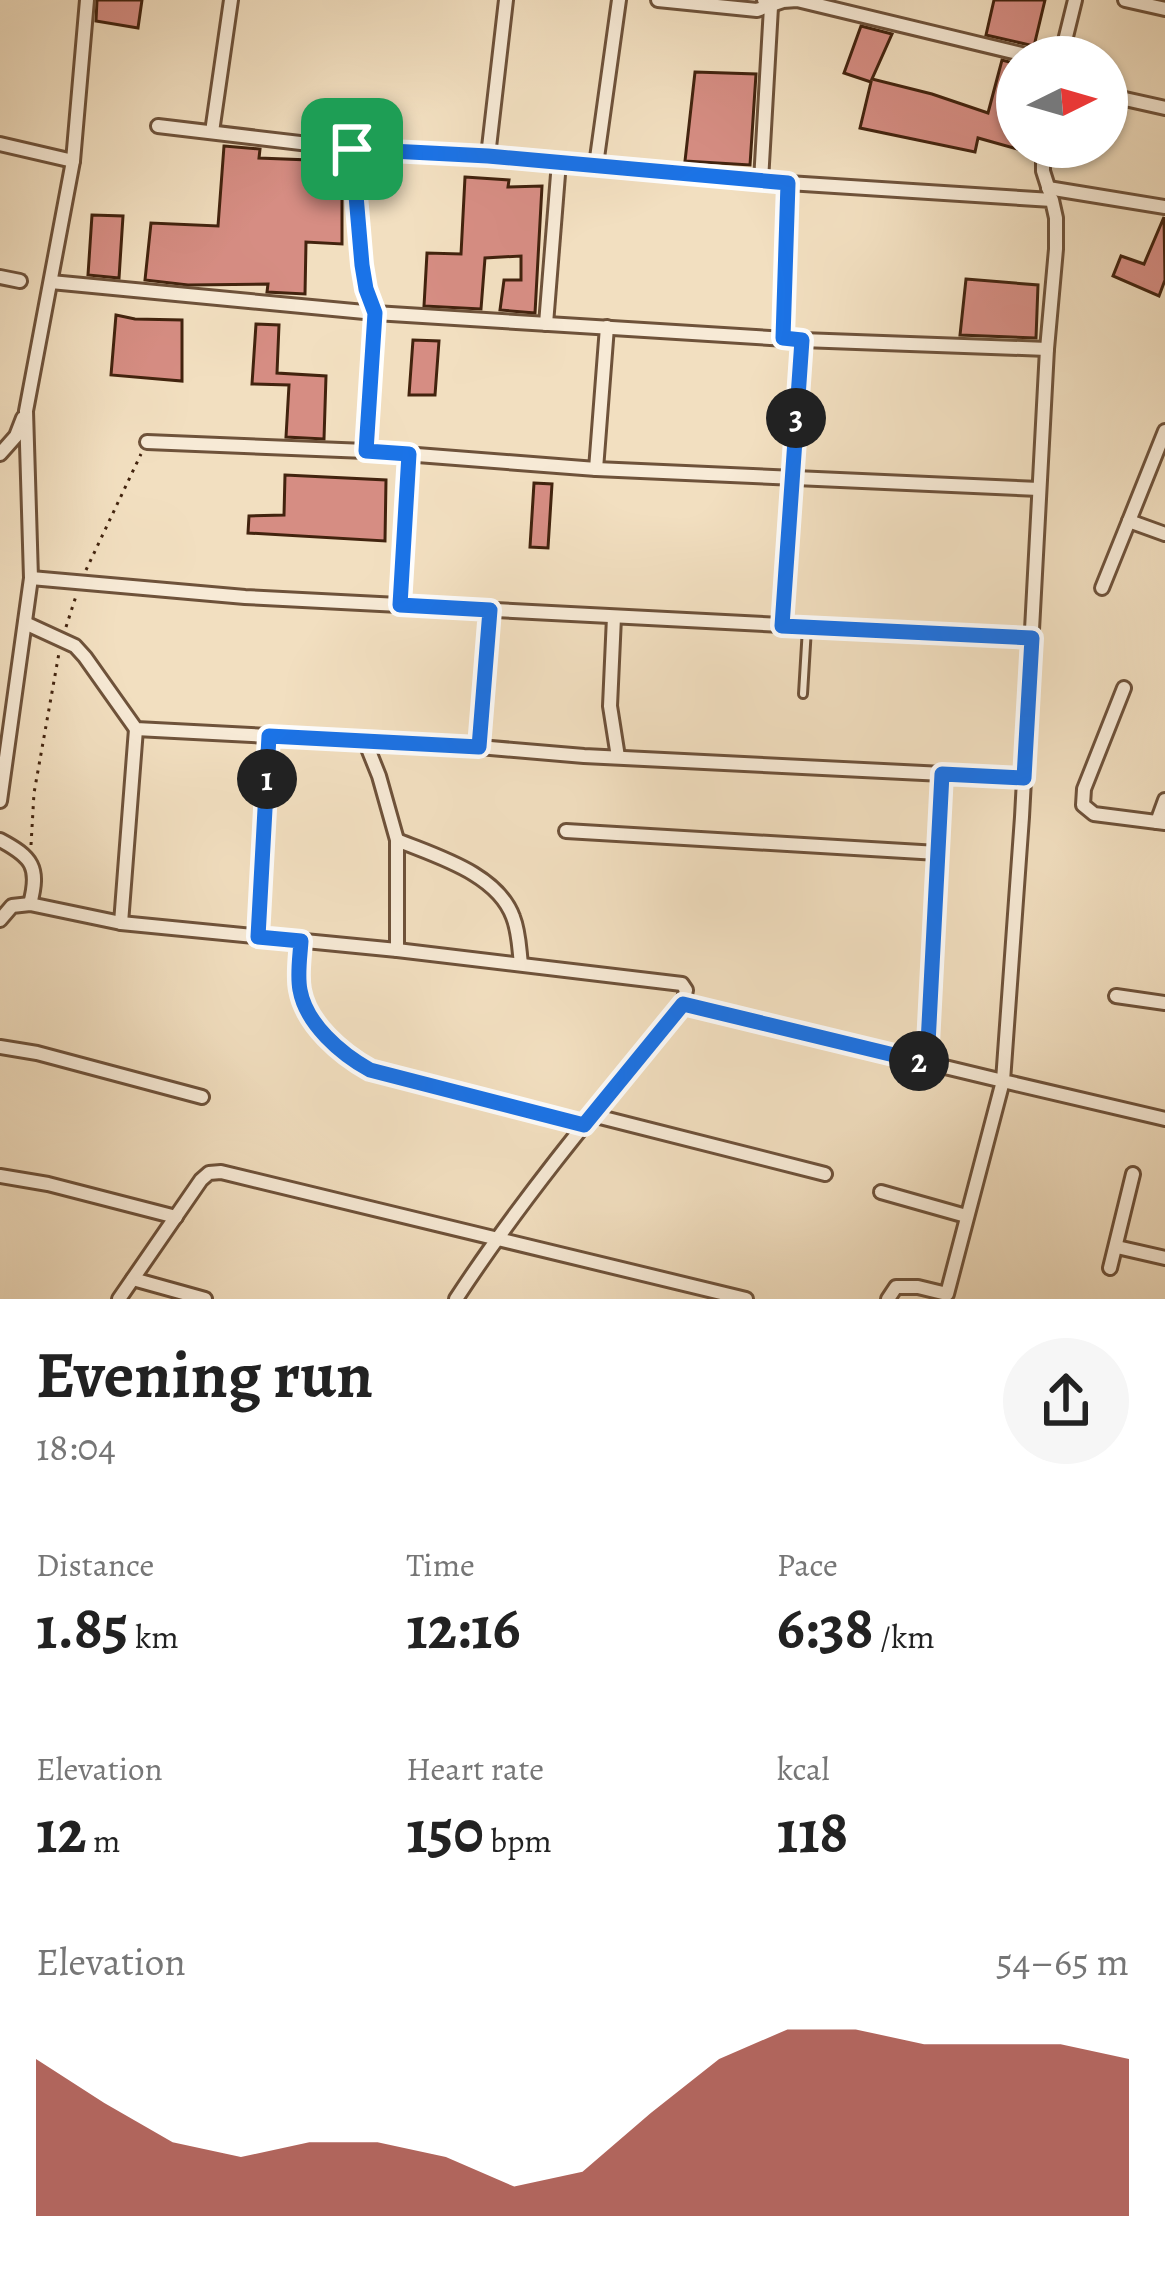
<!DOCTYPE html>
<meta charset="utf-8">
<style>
body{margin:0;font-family:Alegreya,serif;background:#f6f6f6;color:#222;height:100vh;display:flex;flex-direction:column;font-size:45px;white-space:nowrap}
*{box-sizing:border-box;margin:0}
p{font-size:39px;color:#767676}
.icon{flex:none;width:66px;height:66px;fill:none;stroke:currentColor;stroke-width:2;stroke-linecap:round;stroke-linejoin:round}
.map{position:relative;height:1299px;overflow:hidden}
.details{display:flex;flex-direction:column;background:#fff;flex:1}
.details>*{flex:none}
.needle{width:78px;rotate:85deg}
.buttons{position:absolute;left:996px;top:36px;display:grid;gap:24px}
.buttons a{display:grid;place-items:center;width:132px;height:132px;border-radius:50%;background:#fff;box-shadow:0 3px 9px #0004;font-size:60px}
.pin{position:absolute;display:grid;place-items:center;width:102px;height:102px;color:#fff;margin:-51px;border-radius:24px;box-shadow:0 6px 18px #0006}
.km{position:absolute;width:60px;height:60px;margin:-30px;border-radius:50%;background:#222;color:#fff;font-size:33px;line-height:60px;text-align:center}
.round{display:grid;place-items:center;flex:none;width:126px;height:126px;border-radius:63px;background:#f6f6f6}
.head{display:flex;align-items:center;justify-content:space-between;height:204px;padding:0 36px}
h1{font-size:66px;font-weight:600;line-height:90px}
.stats{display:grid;grid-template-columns:repeat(3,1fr);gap:18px;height:204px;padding:12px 36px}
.stats div{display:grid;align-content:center}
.stats b{font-size:60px;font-weight:600}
.stats small{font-size:33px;font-weight:400}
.stats p{font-size:33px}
.chart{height:336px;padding:24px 36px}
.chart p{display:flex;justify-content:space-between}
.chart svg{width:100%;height:216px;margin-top:12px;fill:#8f2418;opacity:.7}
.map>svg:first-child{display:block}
.building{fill:#d68d83;stroke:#42230e;stroke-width:3}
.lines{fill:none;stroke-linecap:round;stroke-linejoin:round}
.lane-casing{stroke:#6e523a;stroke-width:12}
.street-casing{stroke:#6e523a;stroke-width:18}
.path{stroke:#42230e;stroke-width:3;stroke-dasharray:3 6;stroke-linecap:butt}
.lane{stroke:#f7ead6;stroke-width:6}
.street{stroke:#f7ead6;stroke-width:12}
.route-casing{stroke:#fff;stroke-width:24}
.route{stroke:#1a73e8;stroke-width:15}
</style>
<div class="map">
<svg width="1165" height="1299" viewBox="0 0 1165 1299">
<rect width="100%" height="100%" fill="#f2dfc0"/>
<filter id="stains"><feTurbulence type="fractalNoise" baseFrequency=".00167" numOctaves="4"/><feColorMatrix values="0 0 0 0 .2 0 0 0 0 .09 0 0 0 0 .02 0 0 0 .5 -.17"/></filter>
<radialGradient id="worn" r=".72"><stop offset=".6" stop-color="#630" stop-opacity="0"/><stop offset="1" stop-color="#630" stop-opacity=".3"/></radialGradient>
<g class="building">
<polygon points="97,0 142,0 138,28 96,21"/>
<polygon points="994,0 1045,0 1034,46 986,35"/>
<polygon points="861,26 892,34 872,79 932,94 988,113 1002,60 1017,64 1017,149 978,138 975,152 860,128 871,82 844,73"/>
<polygon points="695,72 756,74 750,165 685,161"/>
<polygon points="224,146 260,149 259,158 309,160 309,168 342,170 342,244 306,242 305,294 267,292 268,284 188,285 145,280 151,223 218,226"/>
<polygon points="465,177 509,180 508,187 542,186 535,313 500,310 504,280 521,280 521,256 485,258 481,309 424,306 427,253 461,254"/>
<polygon points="92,215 123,216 119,278 88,275"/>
<polygon points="1164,217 1165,280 1159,296 1113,276 1121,256 1144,264"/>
<polygon points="966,279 1038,285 1036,338 960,335"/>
<polygon points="116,315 135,319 182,320 182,381 111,375"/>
<polygon points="256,324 279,325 277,373 326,376 324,439 286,437 289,385 252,384"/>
<polygon points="413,340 439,341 435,395 409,395"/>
<polygon points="285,475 386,480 385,541 248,533 249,516 284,515"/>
<polygon points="534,483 552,484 548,548 530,547"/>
</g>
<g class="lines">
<defs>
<polyline id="lane" points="803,694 807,628"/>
<g id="street">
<polyline points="658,0 757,10 783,1 797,0 1034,57"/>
<polyline points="1125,0 1165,9"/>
<polyline points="1061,57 1075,0"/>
<polyline points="1107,95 1165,108"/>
<polyline points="158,126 351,149 488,156 788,183 1052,200 1056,218 1056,249 1047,349 1022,817 1003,1081 1165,1119"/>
<polyline points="212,132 231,0"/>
<polyline points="0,144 73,161"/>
<polyline points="1043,147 1043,171 1050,193"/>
<polyline points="351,149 361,265 375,313 366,451"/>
<polyline points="488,156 506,0"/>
<polyline points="596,165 619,0"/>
<polyline points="761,181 771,7 764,0"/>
<polyline points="1048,188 1165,207"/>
<polyline points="0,277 20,281"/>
<polyline points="51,282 375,313 802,340 1047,349"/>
<polyline points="546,324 559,162"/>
<polyline points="783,338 788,183"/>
<polyline points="1165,431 1129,521 1165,534"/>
<polyline points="147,442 366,451 596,469 1039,489"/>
<polyline points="0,454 16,436 23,418"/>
<polyline points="596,469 607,327"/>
<polyline points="31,578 245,597 1032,638"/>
<polyline points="1102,588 1129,521"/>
<polyline points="400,605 408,454"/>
<polyline points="490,610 479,747 584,756 1024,778"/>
<polyline points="614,617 610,706 618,757"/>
<polyline points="25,623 75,646 85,657 136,729 479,747"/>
<polyline points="782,626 802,340"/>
<polyline points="1124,688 1084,789 1083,805 1094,814 1165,823"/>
<polyline points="365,741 379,776 397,840 397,950"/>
<polyline points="0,801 31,578 26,411 73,161 87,0"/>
<polyline points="1157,822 1165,800"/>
<polyline points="566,831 938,853"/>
<path d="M0 840C32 857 40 867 30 904"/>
<path d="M397 840C435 856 497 873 513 917 519 932 519 948 521 964"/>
<path d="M0 920 12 906 30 904 121 923 397 950 682 984 686 990 683 1004C604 1100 524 1195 456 1299"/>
<polyline points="121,923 136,729"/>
<polyline points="258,937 269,736"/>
<path d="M301 941C300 957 297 975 300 990 306 1024 341 1054 369 1070L584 1125"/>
<polyline points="1116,996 1165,1003"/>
<polyline points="683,1004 1003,1081 947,1294 918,1287 896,1287 888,1299"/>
<polyline points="0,1047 37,1053 202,1097"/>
<polyline points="927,1063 942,774"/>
<polyline points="592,1115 825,1174"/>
<polyline points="0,1176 48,1184 176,1217"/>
<polyline points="881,1192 966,1216"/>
<polyline points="1117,1247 1165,1258"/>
<polyline points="1110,1268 1133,1174"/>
<polyline points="133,1279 205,1299"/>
<polyline points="119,1299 201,1180 209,1173 221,1172 746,1299"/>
</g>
</defs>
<use href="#lane" class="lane-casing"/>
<use href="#street" class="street-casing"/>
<g class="path">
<polyline points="86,570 141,454"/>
<polyline points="66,627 76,596"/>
<polyline points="31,845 34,793 59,653"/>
</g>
<use href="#lane" class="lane"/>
<use href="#street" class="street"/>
</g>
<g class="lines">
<defs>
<path id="route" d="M352 149 488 156 788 183 783 338 802 340 782 626 1032 638 1024 778 942 774 927 1063 683 1004 584 1125 370 1070C341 1054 306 1024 300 990 297 975 300 957 301 941L258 937 269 736 479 747 490 610 400 605 409 454 366 451 375 313 366 289 362 265Z"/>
</defs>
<use href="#route" class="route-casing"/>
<use href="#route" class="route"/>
</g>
<rect width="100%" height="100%" filter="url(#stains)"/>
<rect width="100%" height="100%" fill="url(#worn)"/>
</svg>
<div class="buttons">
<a><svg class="needle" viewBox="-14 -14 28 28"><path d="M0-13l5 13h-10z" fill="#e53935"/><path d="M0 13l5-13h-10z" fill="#767676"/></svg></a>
</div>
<div class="pin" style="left:352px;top:149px;background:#1e9e55"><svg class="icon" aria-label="arrive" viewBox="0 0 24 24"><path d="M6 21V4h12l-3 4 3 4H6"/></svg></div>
<b class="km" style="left:267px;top:779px">1</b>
<b class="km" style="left:919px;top:1061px">2</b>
<b class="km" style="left:796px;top:418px">3</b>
</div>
<section class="details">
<div class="head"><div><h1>Evening run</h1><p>18:04</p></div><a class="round"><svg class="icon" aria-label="share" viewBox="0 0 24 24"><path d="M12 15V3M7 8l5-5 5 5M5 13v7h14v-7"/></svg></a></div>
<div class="stats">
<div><p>Distance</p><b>1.85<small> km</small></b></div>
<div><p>Time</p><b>12:16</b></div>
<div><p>Pace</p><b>6:38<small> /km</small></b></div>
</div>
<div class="stats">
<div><p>Elevation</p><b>12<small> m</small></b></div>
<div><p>Heart rate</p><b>150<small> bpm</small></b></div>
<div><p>kcal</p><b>118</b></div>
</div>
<div class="chart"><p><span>Elevation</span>54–65 m</p>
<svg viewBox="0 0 160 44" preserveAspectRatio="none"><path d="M0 44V12L10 21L20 29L30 32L40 29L50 29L60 32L70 38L80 35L90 23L100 12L110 6L120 6L130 9L140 9L150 9L160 12V44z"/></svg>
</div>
</section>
